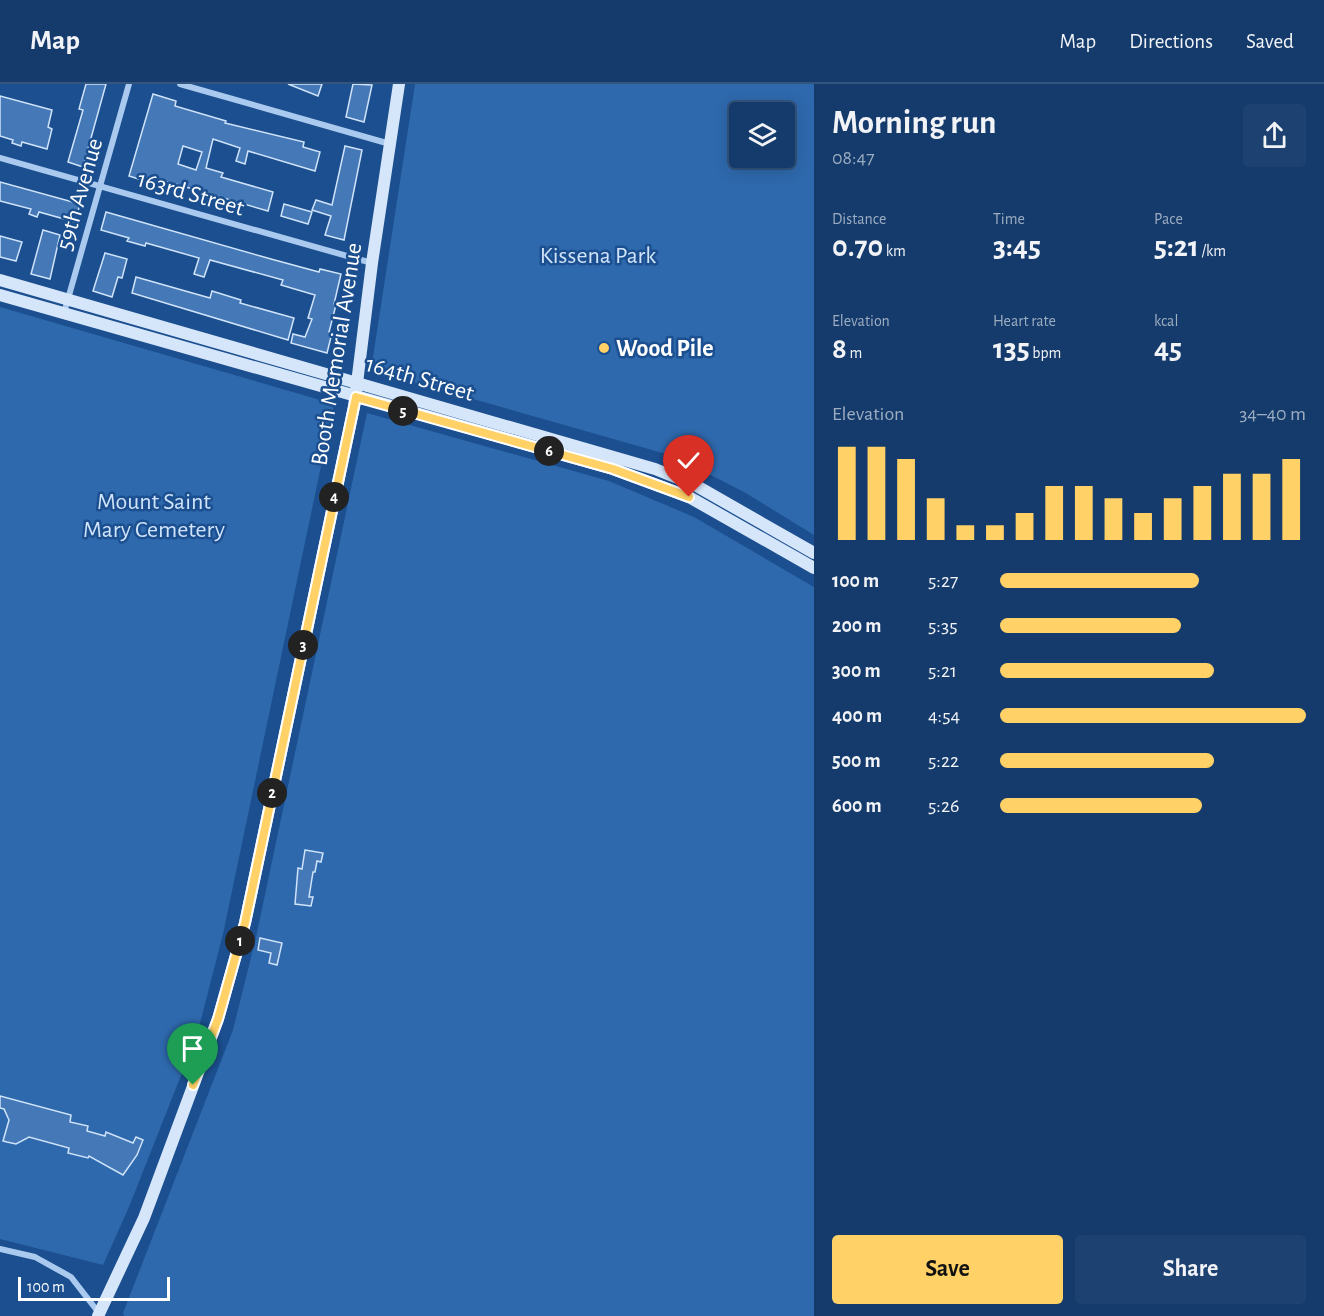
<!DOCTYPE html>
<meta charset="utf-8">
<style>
body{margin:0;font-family:"Alegreya Sans",sans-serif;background:#1d4271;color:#f1f3f6;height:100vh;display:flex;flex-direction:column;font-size:22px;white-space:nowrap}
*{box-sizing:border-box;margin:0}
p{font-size:20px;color:#9dadc1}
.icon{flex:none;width:33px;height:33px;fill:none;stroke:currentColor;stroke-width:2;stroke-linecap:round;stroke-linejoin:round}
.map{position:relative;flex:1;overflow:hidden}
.panel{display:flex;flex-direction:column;background:#143b6b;width:510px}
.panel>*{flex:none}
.fabs{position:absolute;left:729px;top:18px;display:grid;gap:12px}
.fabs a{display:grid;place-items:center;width:66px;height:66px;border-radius:6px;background:#143b6b;box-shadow:0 3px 15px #0003,0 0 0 2px #33557e;font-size:30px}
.scale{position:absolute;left:18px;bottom:15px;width:152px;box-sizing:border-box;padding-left:6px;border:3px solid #fff;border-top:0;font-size:16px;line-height:21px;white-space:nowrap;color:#fff;-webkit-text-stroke:4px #1b4f8f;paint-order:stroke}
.pin{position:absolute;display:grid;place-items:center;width:51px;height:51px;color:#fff;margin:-62px -26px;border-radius:50% 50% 50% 0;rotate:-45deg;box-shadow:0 0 6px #0007}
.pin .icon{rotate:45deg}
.km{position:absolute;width:30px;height:30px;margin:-15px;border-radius:50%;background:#222;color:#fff;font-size:16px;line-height:30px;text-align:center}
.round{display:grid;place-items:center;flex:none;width:63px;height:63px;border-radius:6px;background:#1d4271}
.head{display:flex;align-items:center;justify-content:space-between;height:102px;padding:0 18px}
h1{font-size:33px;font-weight:600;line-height:45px}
.stats{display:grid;grid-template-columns:repeat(3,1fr);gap:9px;height:102px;padding:6px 18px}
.stats div{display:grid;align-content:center}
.stats b{font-size:30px;font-weight:600}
.stats small{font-size:16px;font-weight:400}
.stats p{font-size:16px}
.chart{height:168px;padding:12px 18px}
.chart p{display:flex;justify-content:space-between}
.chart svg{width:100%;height:108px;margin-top:6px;stroke:#ffd166;stroke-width:6}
.action{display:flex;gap:12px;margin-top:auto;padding:12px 18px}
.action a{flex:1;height:69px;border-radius:6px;background:#ffd166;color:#111;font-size:24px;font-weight:600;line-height:69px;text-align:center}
.action a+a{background:#1d4271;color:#f1f3f6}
ul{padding:0 18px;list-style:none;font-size:20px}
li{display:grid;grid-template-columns:96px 72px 1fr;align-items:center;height:45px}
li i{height:15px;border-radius:8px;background:#ffd166}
header{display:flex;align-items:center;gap:36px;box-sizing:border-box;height:84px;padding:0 30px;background:#143b6b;border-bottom:2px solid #33557e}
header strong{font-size:28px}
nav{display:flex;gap:33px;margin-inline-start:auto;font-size:21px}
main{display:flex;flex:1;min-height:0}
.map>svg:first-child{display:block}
.green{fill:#2e69ad;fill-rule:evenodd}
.building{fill:#4478b7;stroke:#cfe3fa;stroke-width:1.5;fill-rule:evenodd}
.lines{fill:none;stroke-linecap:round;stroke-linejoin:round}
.street{stroke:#a9c9ee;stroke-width:6}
.secondary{stroke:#d6e6fa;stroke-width:12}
.route-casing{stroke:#fff;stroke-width:12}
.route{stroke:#ffd166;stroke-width:8}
.poi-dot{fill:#ffd166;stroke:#1b4f8f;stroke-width:2}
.labels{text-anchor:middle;stroke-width:5;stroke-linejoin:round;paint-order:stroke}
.street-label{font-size:24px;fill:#fff;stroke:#1b4f8f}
.park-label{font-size:24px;fill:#cfe3fa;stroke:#1b4f8f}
.poi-label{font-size:24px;font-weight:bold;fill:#fff;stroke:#1b4f8f;text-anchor:start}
</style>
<header>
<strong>Map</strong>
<nav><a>Map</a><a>Directions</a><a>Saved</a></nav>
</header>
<main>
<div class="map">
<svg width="814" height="1232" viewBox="0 0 814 1232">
<rect width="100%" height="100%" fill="#1b4f8f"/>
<g class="green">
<path d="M415 0H814V451L744 408 673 372 371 286ZM740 28H784V74H740Z"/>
<polygon points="0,223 334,320 223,850 197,951 129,1123 103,1181 0,1155"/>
<polygon points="367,329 609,397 694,433 814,503 814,1232 124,1232 123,1229 233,946 256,853"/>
</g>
<g class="building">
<polygon points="86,0 106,0 83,83 68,78 83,26 79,25"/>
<polygon points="288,0 322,0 318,12"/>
<polygon points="353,0 372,1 364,38 346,33"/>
<path d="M153 10 176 17 175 22 226 37 225 39 304 58 303 63 320 68 315 87 248 67 245 80 236 77 240 64 213 55 206 84 223 89 221 93 273 108 268 127 179 101 163 97 161 102 129 92ZM183 62 202 68 196 86 178 80Z"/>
<polygon points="0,12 52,26 48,43 52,45 47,65 22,58 21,62 12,59 13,56 0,52"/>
<polygon points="345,62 362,66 344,156 325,151 331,132 312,126 316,116 332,121"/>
<polygon points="0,98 80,120 75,138 39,128 37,133 29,130 31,125 0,117"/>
<polygon points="284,120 312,128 308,140 281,132"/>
<polygon points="106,128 271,175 319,188 320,185 341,190 334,220 336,221 329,248 332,249 327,269 291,259 293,250 305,253 312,235 308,234 315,211 281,201 283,196 210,176 204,193 194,190 199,174 146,159 145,162 127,157 129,154 101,146"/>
<polygon points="43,146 60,151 50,195 31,190"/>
<polygon points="0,152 22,158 16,177 0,173"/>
<polygon points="105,169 127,175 122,194 118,193 112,213 93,207"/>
<polygon points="136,193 210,214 212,207 241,216 240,219 294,234 288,256 132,209"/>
<polygon points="305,766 323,769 321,778 317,777 315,788 313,788 309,813 313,813 311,822 295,820 298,784 302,785"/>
<polygon points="260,854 282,859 277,881 269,879 271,869 258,866"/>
<polygon points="0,1012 71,1031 70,1038 88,1042 87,1047 105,1052 106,1048 133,1059 136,1053 143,1056 137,1071 123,1091 89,1072 88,1074 68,1069 69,1064 29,1053 16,1060 7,1058 3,1057 9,1036 4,1025 0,1024"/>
</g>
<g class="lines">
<g class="street">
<polyline points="180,0 390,60"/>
<polyline points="0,74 372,179"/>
<polyline points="64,229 129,0"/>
<polyline points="0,1165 35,1173 71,1193 99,1229"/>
</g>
<g class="secondary">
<polyline points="0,196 655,385 695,401 814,469"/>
<polyline points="0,211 613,385 689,413 814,484"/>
<polyline points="98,1232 144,1134 218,935 245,839 354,323 372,179 399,0"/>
</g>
</g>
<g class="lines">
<defs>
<polyline id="route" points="193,1001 218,935 245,839 356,313 613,385 689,413"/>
</defs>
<use href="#route" class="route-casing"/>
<use href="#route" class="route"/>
</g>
<circle class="poi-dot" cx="604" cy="264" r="6"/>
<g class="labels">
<g class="street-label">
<text transform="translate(191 109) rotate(16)" y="8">163rd Street</text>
<text transform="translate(79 110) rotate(-74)" y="8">59th Avenue</text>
<text transform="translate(336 270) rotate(-81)" y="8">Booth Memorial Avenue</text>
<text transform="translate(420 294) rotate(16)" y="8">164th Street</text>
</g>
<g class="park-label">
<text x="598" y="179">Kissena Park</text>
<text x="154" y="425">Mount Saint<tspan x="154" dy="28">Mary Cemetery</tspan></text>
</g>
<g class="poi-label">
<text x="616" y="272">Wood Pile</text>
</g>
</g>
</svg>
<div class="fabs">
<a><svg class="icon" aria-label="layers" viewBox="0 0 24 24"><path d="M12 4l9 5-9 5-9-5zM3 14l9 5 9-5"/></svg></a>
</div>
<div class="scale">100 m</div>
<div class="pin" style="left:193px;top:1001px;background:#1e9e55"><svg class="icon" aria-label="arrive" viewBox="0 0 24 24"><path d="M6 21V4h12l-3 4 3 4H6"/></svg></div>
<div class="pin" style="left:689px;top:413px;background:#d93025"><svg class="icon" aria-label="check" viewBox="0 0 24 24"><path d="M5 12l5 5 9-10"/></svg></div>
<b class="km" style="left:240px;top:857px">1</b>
<b class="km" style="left:272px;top:709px">2</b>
<b class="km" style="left:303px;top:561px">3</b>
<b class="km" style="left:334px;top:413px">4</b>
<b class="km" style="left:403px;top:327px">5</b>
<b class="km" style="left:549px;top:367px">6</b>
</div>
<section class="panel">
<div class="head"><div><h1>Morning run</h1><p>08:47</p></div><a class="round"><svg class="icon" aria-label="share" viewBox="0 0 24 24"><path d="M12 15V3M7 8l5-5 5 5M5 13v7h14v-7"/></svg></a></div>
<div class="stats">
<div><p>Distance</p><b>0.70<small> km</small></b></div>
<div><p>Time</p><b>3:45</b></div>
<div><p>Pace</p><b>5:21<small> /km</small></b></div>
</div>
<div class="stats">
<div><p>Elevation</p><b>8<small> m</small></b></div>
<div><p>Heart rate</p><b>135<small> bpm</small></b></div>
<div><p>kcal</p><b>45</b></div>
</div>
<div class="chart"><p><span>Elevation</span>34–40 m</p>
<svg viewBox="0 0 160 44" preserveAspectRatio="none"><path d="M5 44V6M15 44V6M25 44V11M35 44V27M45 44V38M55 44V38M65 44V33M75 44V22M85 44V22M95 44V27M105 44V33M115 44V27M125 44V22M135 44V17M145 44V17M155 44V11"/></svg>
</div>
<ul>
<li><b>100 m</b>5:27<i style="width:65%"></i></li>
<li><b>200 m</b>5:35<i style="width:59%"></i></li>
<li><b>300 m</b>5:21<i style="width:70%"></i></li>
<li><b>400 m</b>4:54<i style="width:100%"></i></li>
<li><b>500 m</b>5:22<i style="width:70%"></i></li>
<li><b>600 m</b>5:26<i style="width:66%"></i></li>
</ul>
<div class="action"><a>Save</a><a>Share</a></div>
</section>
</main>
